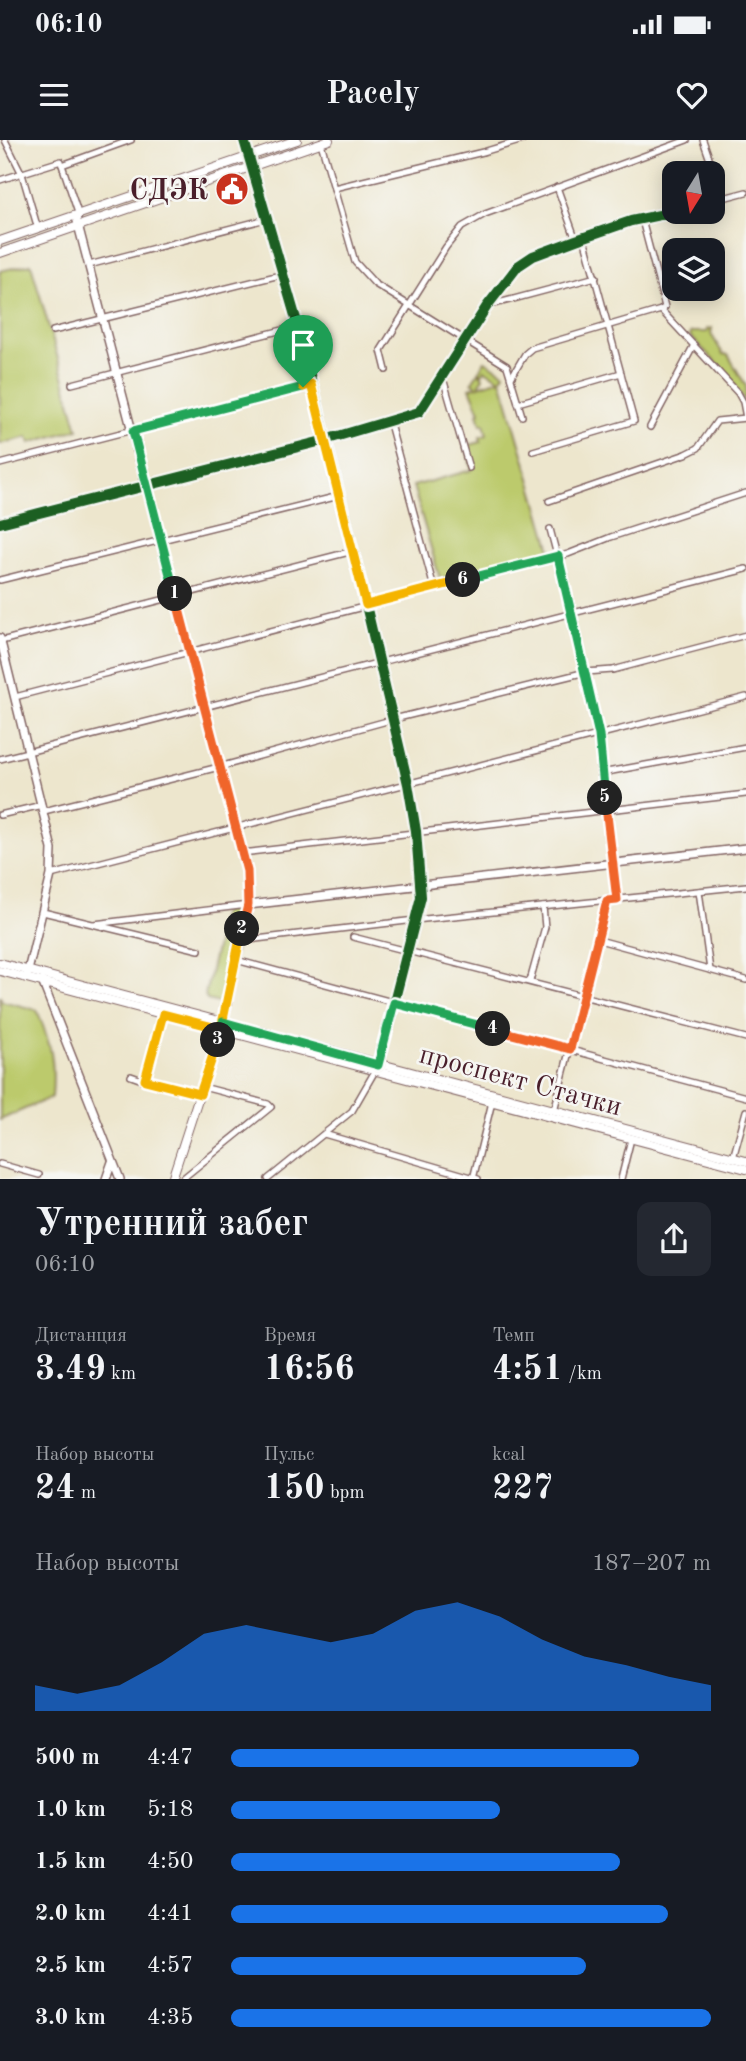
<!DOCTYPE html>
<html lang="ru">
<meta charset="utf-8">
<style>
body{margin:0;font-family:"Old Standard TT",serif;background:#242831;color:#f1f3f6;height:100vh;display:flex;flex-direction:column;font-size:26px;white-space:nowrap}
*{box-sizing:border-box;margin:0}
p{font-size:23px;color:#9ea1a6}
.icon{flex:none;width:38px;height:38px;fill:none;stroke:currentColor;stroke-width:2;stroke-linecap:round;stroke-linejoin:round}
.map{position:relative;height:1039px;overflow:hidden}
.sheet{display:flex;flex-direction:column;background:#171b24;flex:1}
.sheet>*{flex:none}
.needle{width:46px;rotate:191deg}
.tools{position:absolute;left:662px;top:21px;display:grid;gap:14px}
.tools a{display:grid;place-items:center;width:63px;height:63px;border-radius:14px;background:#171b24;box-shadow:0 4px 18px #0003;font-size:35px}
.pin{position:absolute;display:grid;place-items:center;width:60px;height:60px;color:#fff;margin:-72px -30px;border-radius:50% 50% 50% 0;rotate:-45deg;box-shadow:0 0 7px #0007}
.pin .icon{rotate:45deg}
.km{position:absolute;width:35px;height:35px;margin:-18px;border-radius:50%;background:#222;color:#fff;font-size:19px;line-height:35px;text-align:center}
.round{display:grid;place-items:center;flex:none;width:74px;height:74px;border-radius:14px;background:#242831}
.headline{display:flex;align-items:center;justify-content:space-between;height:119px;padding:0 35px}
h1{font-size:38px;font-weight:800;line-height:52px}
.metrics{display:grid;grid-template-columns:repeat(3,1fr);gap:10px;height:119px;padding:7px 35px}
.metrics div{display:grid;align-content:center}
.metrics b{font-size:35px;font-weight:800}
.metrics small{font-size:19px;font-weight:400}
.metrics p{font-size:19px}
.chart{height:196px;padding:14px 35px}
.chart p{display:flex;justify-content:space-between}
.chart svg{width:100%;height:126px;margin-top:7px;fill:#1a73e8;opacity:.7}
ul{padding:0 35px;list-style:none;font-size:23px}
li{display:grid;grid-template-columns:112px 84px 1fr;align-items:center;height:52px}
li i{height:18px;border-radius:9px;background:#1a73e8}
.status{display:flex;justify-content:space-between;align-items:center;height:49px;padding:0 35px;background:#171b24;direction:ltr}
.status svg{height:19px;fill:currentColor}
header{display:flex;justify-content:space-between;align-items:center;height:91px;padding:0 35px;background:#171b24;font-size:32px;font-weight:800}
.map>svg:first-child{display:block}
.green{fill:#bcca6c;stroke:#83744c;stroke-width:2}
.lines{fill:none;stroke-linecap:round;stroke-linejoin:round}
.street-casing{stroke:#836564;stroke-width:8}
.secondary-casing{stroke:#836564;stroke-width:10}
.primary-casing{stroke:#836564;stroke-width:10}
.street{stroke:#fff;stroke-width:5}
.secondary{stroke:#fff;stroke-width:7}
.primary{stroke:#fff;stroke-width:8}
.cycleway-casing{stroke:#f6f6f2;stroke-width:15}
.cycleway{stroke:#1b5e20;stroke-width:10}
.split-1-casing{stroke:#fff;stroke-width:14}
.split-2-casing{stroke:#fff;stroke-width:14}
.split-3-casing{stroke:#fff;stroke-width:14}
.split-4-casing{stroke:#fff;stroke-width:14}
.split-5-casing{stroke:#fff;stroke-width:14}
.split-6-casing{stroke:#fff;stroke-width:14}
.split-7-casing{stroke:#fff;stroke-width:14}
.split-1{stroke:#22a559;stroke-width:9}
.split-2{stroke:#f0652b;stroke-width:9}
.split-3{stroke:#f5b400;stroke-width:9}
.split-4{stroke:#22a559;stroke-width:9}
.split-5{stroke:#f0652b;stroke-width:9}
.split-6{stroke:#22a559;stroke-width:9}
.split-7{stroke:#f5b400;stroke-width:9}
.labels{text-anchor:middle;stroke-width:5;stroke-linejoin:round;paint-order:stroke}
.poi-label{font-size:28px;font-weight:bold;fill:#4a1f2b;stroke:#f6f6f2;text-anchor:end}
.street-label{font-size:28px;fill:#4a1f2b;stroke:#f6f6f2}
</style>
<div class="status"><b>06:10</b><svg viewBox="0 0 49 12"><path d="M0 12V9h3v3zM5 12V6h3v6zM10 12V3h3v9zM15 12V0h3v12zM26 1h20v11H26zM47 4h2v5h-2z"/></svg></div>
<header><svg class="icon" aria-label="menu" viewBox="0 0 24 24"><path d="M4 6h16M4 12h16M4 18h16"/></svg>Pacely<svg class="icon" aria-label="heart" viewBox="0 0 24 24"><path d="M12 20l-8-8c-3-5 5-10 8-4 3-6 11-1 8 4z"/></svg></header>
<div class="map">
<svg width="746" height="1039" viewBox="0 0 746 1039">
<rect width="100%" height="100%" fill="#f6f6f2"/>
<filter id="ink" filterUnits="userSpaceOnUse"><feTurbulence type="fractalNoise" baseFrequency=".0143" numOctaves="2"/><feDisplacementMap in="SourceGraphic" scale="14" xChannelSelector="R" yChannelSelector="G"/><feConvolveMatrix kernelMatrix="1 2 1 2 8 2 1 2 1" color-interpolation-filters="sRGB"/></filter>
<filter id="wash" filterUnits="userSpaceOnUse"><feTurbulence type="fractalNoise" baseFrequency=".00686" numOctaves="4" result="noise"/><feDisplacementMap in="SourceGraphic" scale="28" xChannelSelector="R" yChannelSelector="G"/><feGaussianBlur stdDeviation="1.57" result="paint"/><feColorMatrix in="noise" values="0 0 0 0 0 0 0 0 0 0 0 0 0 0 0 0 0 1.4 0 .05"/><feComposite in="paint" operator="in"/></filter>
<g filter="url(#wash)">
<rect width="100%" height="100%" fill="#ede6cd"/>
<g class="green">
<polygon points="31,124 78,289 30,303 28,297 0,304 0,131"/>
<polygon points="712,188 711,194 723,214 728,215 746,246 746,262 727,234 690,196 691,192 707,192 707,189"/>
<polygon points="485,221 504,233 501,239 551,410 440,439 413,346 472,330 466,306 481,302 480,297 487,295 484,283 481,284 478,273 480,272 470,248 477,246 472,242 478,233 483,237 479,246 500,239 485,230 482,234 478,232"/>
<polygon points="222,771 241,771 243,773 224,864 207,860 205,855 220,792"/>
<path d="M0 856 2 861 37 870C51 905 55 919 52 957L0 980Z"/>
</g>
</g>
<g filter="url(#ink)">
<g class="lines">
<defs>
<g id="street">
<polyline points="5,0 22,34 38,89"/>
<polyline points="244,0 249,17"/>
<polyline points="703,0 723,58"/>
<polyline points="321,3 355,122 375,144 507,226 522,276"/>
<polyline points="62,25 79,76"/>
<polyline points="252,26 298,186 366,465 408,644 416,691 421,757 378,925"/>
<polyline points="0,40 61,21 62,25 131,0"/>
<polyline points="557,47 576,100"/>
<polyline points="334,48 483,12 523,0"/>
<polyline points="712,61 746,52"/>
<polyline points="642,80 665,167 661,170"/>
<polyline points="89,125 266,79"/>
<polyline points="487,166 596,137"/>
<polyline points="661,170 738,253 743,262 746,278"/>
<polyline points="53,191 284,134"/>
<polyline points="386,230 381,210 446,107 462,87 485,74 687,0"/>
<polyline points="443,238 469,328"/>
<polyline points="511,238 525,214 532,208 661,170"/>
<polyline points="72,244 298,186"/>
<polyline points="518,263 621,233"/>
<polyline points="389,280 434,448"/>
<polyline points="650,287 694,205"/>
<polyline points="533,311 634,281 584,98"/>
<polyline points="0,324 311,244"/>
<polyline points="549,361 686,314 698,308 717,281 746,278"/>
<polyline points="0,383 318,302 419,272 487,166 518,126 533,116 576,100 631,81 674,72"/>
<polyline points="550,389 573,476 599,595 601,633 617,760"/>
<polyline points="0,440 339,356"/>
<polyline points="1,501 353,411"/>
<polyline points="15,557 568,414 611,397 746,353"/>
<polyline points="0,619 746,429"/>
<polyline points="601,633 746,607"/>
<polyline points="44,671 223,626 398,578 586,532 613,530 746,495"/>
<polyline points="0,675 42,665"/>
<polyline points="242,713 746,654"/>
<polyline points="51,735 746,557"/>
<polyline points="699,751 710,830"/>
<polyline points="43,772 199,810"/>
<polyline points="94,784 248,765"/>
<polyline points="353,797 746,898"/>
<polyline points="599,800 746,840"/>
<polyline points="240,801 415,780 746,746"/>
<polyline points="236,820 746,957"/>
<polyline points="530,841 545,787 543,767"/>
<polyline points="163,874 145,941 200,954"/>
<polyline points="131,936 145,941"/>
<polyline points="554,971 607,761"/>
<polyline points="324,994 478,1039"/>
<polyline points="733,1018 746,971"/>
<polyline points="0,1024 39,1035"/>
<polyline points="182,1039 271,967 268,964 203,947"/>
<polyline points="268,1039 352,971 375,931"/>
<polyline points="473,1039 492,962"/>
<polyline points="621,1039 631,999"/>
</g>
<g id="secondary">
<polyline points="76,77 247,731 248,765 223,882"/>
<polyline points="0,498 52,709 51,735 27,835"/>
<polyline points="248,765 746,708"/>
<polyline points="42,841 120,1039"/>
<polyline points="106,1039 112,1022"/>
</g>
<g id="primary">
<polyline points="0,101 297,0"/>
<polyline points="0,113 329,0"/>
<polyline points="0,823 746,1021"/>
<polyline points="0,831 746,1029"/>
<polyline points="172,1039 222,885"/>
</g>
</defs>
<use href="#street" class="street-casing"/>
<use href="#secondary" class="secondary-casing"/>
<use href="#primary" class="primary-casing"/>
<use href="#street" class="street"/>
<use href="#secondary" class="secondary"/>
<use href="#primary" class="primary"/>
<defs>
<g id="cycleway">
<polyline points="244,0 298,186 366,465 408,644 416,691 421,757 378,925"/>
<polyline points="0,383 318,302 419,272 487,166 518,126 533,116 576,100 631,81 674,72"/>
</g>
</defs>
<use href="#cycleway" class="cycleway-casing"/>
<use href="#cycleway" class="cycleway"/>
</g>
</g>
<g class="lines" filter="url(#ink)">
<defs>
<polyline id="split-1" points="175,454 133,291 303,247"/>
<polyline id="split-2" points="175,454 247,731 248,765 242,789"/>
<polyline id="split-3" points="218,900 200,954 145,940 163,874 221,889 242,789"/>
<polyline id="split-4" points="218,900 223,882 378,925 394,863 493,889"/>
<polyline id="split-5" points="493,889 570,909 607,761 617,760 605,658"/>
<polyline id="split-6" points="463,440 558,416 599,595 605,658"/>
<polyline id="split-7" points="303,247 311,244 366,465 463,440"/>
</defs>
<use href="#split-1" class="split-1-casing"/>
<use href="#split-2" class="split-2-casing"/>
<use href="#split-3" class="split-3-casing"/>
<use href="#split-4" class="split-4-casing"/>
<use href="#split-5" class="split-5-casing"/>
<use href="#split-6" class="split-6-casing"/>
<use href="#split-7" class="split-7-casing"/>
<use href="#split-1" class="split-1"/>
<use href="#split-2" class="split-2"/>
<use href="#split-3" class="split-3"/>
<use href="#split-4" class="split-4"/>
<use href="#split-5" class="split-5"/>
<use href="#split-6" class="split-6"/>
<use href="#split-7" class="split-7"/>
</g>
<defs>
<symbol id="civic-disc" viewBox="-11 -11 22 22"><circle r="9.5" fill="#c8321e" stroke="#f6f6f2"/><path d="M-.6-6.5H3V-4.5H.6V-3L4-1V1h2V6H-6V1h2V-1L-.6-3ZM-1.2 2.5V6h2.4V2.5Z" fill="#fff"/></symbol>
</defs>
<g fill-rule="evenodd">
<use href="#civic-disc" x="213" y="30" width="38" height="38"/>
</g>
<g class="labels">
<g class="poi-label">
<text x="208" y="59">СДЭК</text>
</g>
<g class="street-label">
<text transform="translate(521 939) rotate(15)" y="10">проспект Стачки</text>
</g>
</g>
</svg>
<div class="tools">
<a><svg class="needle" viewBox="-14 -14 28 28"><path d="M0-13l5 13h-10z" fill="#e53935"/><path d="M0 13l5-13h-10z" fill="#9ea1a6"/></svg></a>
<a><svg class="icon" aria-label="layers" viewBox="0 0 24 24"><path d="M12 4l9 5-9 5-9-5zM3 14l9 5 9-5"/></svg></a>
</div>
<div class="pin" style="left:303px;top:247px;background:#1e9e55"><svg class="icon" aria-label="arrive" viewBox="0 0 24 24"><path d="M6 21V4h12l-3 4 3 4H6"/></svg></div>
<b class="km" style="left:175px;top:454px">1</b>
<b class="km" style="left:242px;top:789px">2</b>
<b class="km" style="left:218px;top:900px">3</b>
<b class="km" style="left:493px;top:889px">4</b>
<b class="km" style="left:605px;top:658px">5</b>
<b class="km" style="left:463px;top:440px">6</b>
</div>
<section class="sheet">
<div class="headline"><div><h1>Утренний забег</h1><p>06:10</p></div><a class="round"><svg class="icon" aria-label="share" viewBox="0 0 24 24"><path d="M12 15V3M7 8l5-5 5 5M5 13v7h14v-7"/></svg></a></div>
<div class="metrics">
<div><p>Дистанция</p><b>3.49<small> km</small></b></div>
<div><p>Время</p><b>16:56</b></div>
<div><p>Темп</p><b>4:51<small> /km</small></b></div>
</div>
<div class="metrics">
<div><p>Набор высоты</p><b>24<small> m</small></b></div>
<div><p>Пульс</p><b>150<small> bpm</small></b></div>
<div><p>kcal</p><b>227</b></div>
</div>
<div class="chart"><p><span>Набор высоты</span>187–207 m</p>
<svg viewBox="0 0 160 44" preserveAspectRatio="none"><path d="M0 44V35L10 38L20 35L30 27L40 17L50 14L60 17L70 20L80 17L90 9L100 6L110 11L120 19L130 25L140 28L150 32L160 35V44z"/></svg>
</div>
<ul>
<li><b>500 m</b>4:47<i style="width:85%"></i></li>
<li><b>1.0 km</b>5:18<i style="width:56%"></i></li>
<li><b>1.5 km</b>4:50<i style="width:81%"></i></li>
<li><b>2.0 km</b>4:41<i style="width:91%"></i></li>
<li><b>2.5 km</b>4:57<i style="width:74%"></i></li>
<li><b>3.0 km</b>4:35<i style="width:100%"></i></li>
</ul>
</section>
